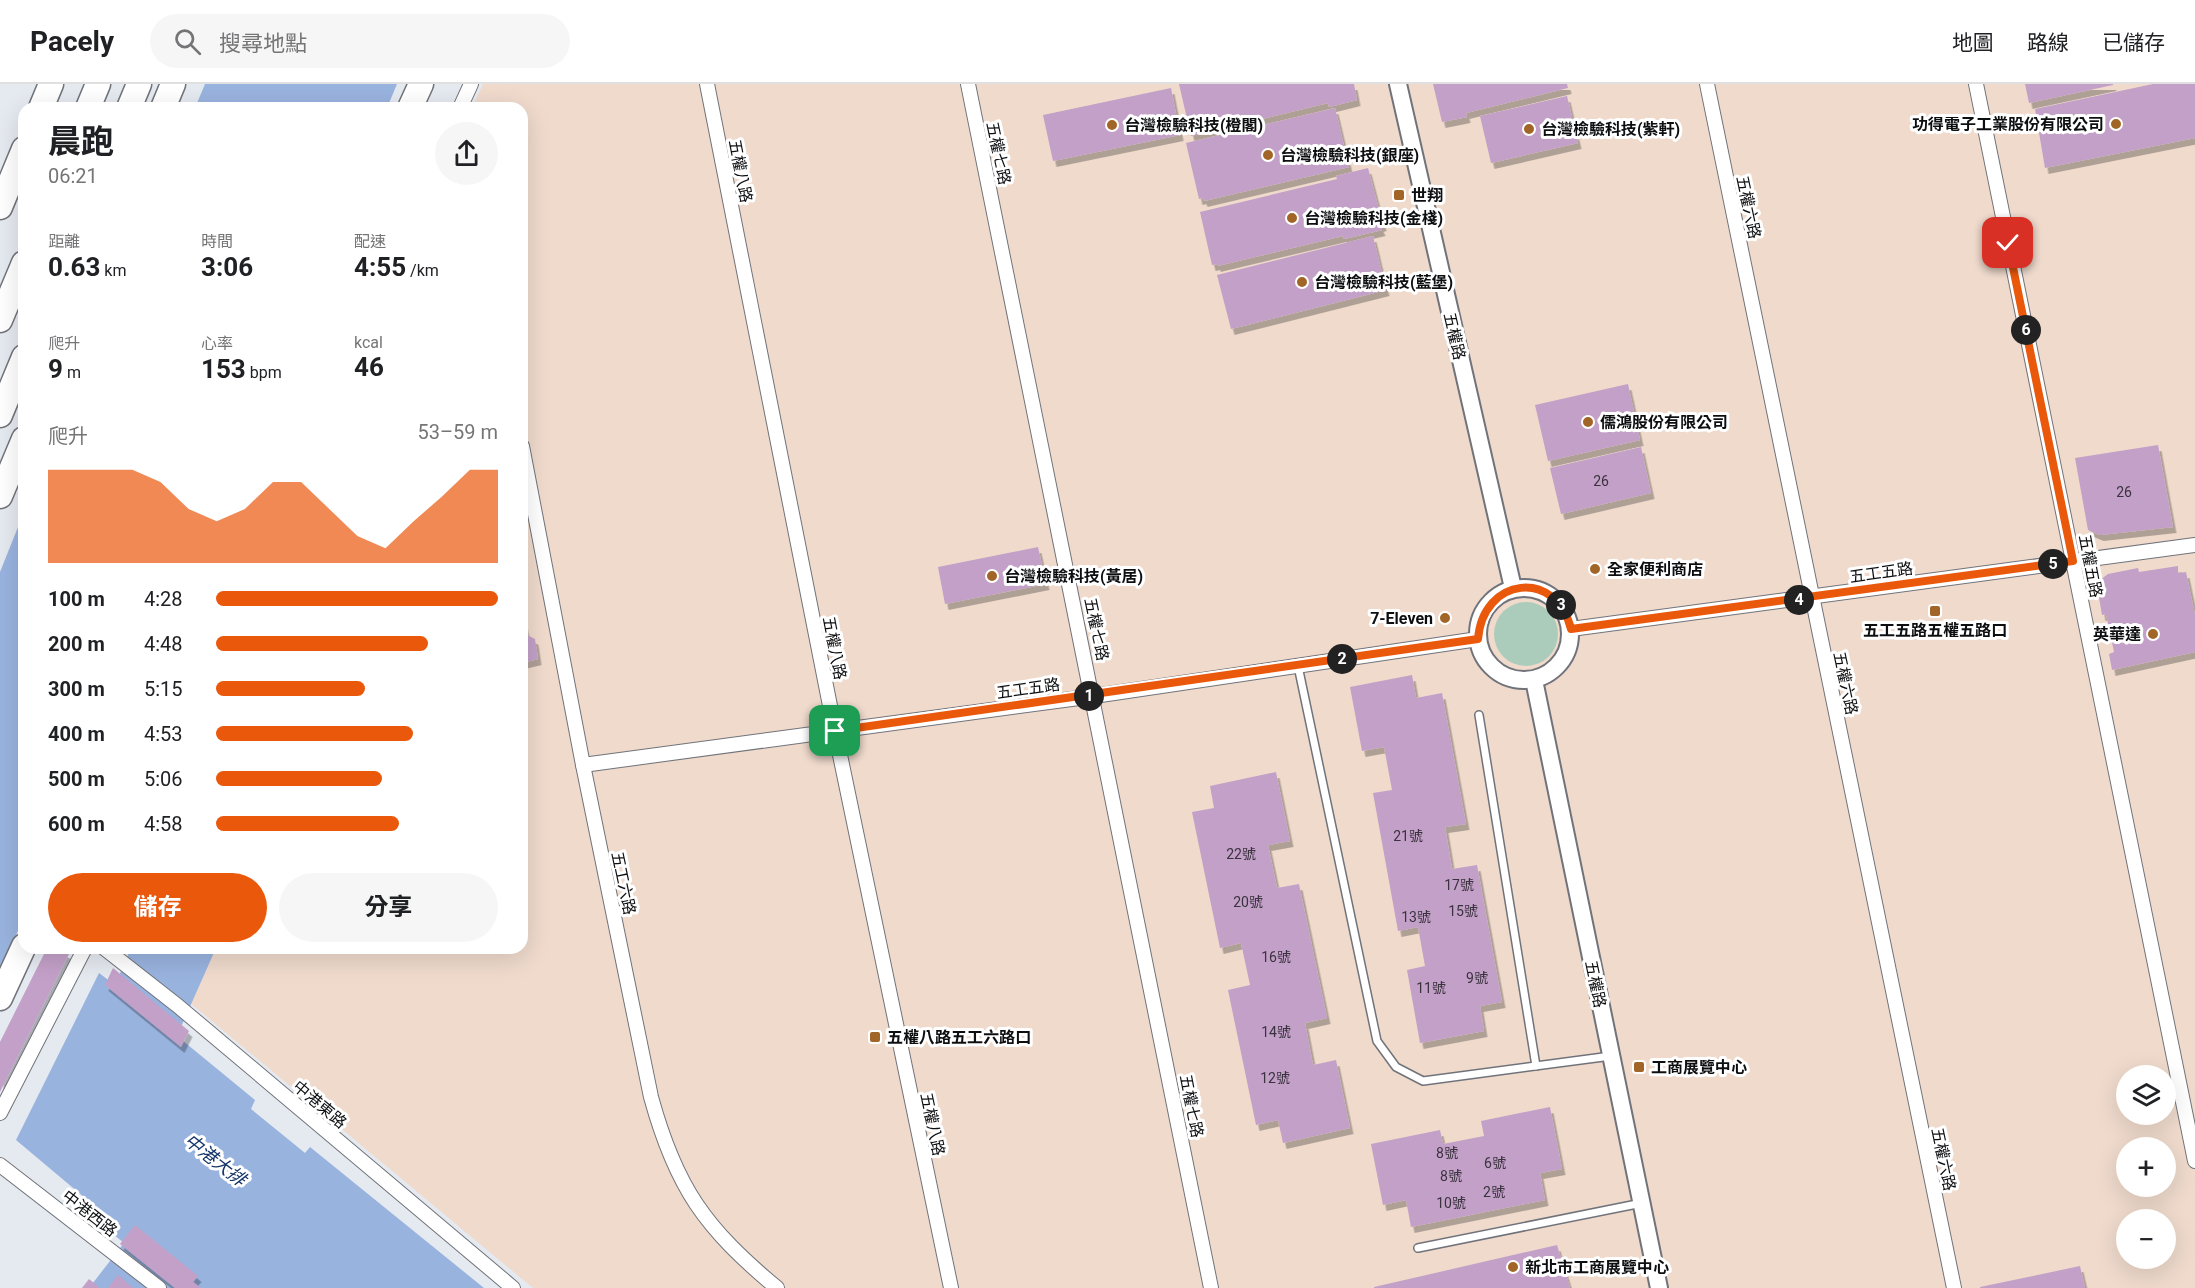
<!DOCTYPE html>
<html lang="zh-TW">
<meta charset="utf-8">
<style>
body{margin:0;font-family:Roboto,"Noto Sans TC",sans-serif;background:#f6f6f6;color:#202124;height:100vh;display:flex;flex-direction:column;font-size:22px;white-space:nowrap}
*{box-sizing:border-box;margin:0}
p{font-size:20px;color:#757577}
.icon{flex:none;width:33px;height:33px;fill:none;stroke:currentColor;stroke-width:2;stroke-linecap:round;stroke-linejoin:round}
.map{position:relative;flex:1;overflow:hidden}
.panel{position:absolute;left:18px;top:18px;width:510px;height:852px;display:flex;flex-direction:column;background:#fff;border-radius:18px;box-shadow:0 6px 24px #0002}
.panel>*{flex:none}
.tools{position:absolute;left:2116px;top:981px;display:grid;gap:12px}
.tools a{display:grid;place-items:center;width:60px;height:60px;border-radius:50%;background:#fff;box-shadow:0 6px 24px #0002;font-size:30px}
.pin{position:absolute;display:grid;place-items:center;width:51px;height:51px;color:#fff;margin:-26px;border-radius:12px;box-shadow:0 3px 9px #0006}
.km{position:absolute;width:30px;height:30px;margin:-15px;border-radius:50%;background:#222;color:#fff;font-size:16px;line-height:30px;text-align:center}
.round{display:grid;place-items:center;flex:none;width:63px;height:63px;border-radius:32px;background:#f6f6f6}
.summary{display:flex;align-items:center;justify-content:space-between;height:102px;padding:0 30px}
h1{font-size:33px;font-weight:700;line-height:45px}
.figures{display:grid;grid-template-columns:repeat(3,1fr);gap:9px;height:102px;padding:6px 30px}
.figures div{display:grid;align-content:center}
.figures b{font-size:26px;font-weight:700}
.figures small{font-size:16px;font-weight:400}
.figures p{font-size:16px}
.chart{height:168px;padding:12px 30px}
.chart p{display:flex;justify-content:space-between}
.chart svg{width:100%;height:108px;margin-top:6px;fill:#ea580c;opacity:.7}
.action{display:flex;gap:12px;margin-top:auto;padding:12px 30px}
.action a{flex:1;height:69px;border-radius:36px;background:#ea580c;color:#fff;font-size:24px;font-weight:700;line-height:69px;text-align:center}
.action a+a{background:#f6f6f6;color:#202124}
ul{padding:0 30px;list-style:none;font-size:20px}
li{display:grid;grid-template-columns:96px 72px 1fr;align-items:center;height:45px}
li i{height:15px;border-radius:8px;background:#ea580c}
header{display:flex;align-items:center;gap:36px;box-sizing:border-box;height:84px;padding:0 30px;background:#fff;border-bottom:2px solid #e0e0e0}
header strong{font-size:28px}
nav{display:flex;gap:33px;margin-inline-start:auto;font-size:21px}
.search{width:420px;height:54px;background:#f6f6f6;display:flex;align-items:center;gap:15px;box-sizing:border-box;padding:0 21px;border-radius:33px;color:#757577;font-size:22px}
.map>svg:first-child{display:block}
.industrial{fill:#efdacc;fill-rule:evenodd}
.green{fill:#abccba}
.water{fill:#99b3df}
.building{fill:#c3a0c8;filter:url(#shadow)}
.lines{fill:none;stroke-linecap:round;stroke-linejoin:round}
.service-casing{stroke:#71737a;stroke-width:10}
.minor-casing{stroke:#71737a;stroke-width:16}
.tertiary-casing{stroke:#71737a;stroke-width:20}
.motorway-casing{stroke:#71737a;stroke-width:27}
.service{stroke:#fff;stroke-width:7}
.minor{stroke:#fff;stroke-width:14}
.tertiary{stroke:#fff;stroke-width:16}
.motorway{stroke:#fff;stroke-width:24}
.route-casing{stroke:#fff;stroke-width:12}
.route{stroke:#ea580c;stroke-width:8}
.poi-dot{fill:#a16527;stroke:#fff;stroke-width:2}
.labels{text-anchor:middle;stroke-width:6;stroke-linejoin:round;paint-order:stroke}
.number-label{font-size:14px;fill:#3a323e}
.poi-label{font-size:16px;font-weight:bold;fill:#0d0e10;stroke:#fff;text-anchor:start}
.street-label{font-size:16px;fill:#0d0e10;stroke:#fff}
.water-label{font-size:18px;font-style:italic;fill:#153469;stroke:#fff}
</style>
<header>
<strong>Pacely</strong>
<div class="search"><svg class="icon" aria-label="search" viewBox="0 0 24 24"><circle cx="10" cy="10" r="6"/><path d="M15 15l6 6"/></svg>搜尋地點</div>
<nav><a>地圖</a><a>路線</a><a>已儲存</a></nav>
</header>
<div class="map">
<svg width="2195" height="1204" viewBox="0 0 2195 1204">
<defs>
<filter id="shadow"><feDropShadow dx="3.5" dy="6" stdDeviation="0" flood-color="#0004"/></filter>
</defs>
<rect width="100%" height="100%" fill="#e5e9f0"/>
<path class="industrial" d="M483 0H2195V1204H533L124 864H522V24H472ZM2127 992H2166V1030H2127ZM2127 1064H2166V1102H2127ZM2127 1136H2166V1174H2127Z"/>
<circle class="green" cx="1526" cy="550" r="32"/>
<g class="water">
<polygon points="205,0 397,0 387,24 195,24"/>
<polygon points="24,428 24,834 0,885 0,488"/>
<polygon points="131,864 216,864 177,952 255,1016 251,1025 305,1069 310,1063 484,1204 89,1204 124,1159 91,1132 97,1124 16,1056 99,889 115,901"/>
</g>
<g class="building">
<polygon points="1179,0 1354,0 1357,16 1329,23 1328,19 1191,52"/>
<polygon points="1433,0 1567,0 1568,4 1466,29 1467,33 1442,38"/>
<polygon points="2025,0 2113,0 2113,1 2029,19"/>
<polygon points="2153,0 2195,0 2195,54 2045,84 2035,25"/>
<polygon points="1171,4 1180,51 1053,77 1043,31"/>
<polygon points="1567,12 1578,59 1491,79 1480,32"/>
<polygon points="1335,24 1349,83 1204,117 1203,114 1199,115 1186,59"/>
<polygon points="1368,84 1383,141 1380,142 1382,146 1344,155 1343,152 1217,182 1217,180 1212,181 1200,128 1337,95 1336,92"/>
<polygon points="1373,152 1386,206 1231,245 1217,191"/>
<polygon points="1628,300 1640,356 1548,377 1535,321"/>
<polygon points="2158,361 2173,443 2100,451 2088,446 2075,374"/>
<polygon points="1641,363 1651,409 1561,430 1550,384"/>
<polygon points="1038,463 1046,500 945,520 938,483"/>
<polygon points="2178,482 2178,489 2186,488 2195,531 2195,568 2112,586 2109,570 2114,568 2106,530 2102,531 2097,502 2100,496 2108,490 2138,484 2139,488"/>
<polygon points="522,531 527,551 535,555 538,575 522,579"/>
<polygon points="1412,591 1416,614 1442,609 1466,740 1445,743 1452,785 1477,781 1502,918 1480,922 1484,947 1420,959 1407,886 1425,882 1418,843 1398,847 1373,709 1392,706 1384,663 1362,667 1350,603"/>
<polygon points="1276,688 1290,757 1268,761 1277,804 1299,800 1327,934 1305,939 1313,981 1336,976 1350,1044 1283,1059 1278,1036 1256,1041 1228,906 1250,901 1241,859 1220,864 1192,728 1214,724 1210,702"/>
<polygon points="47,864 58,864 69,870 0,1008 0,958"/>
<polygon points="113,884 189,947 181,963 105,901"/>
<polygon points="1550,1023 1562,1085 1540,1089 1545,1116 1411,1143 1406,1116 1383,1121 1371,1060 1440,1046 1443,1060 1484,1052 1481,1037"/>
<polygon points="135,1141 198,1192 193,1198 201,1204 175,1204 120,1160"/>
<polygon points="1557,1161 1570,1204 1374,1204 1374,1203"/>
<polygon points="2080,1182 2085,1204 1980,1204 1980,1203"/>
<polygon points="118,1191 133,1204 108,1204"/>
<polygon points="89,1195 100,1204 82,1204"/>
</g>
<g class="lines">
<defs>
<g id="service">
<polyline points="1298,582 1377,957 1396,983 1423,997 1611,972"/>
<polyline points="1479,631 1536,982"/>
<polyline points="1418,1164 1642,1119"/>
</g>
<g id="minor">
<polyline points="707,0 835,647 951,1204"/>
<polyline points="968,0 1211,1204"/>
<polyline points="1707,0 1954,1204"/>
<polyline points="1976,0 2195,1077"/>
<polyline points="460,24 471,0"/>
<path d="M522 362 583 681 651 1013C676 1104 705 1144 777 1204"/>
<polyline points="1571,545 2195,461"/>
<polyline points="583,681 1094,612 1478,555"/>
<polyline points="104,864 178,922 513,1204"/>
<polyline points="0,1029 85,864"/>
<polyline points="0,1081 159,1204"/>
</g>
<g id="tertiary">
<polyline points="1398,0 1513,504"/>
<circle cx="1524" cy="550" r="46"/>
<polyline points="1534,596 1659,1204"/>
</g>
<g id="motorway">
<polyline points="41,24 51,0"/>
<polyline points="88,24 98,0"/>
<polyline points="129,24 139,0"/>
<polyline points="163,24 173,0"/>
<polyline points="410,24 421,0"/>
<polyline points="0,123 24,65"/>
<polyline points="0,236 24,179"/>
<polyline points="0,331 24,273"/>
<polyline points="0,412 24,355"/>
<polyline points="0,914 24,862"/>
</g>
</defs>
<use href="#service" class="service-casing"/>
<use href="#minor" class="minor-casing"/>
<use href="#tertiary" class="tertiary-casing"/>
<use href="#motorway" class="motorway-casing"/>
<use href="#service" class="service"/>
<use href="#minor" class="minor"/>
<use href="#tertiary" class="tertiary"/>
<use href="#motorway" class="motorway"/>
</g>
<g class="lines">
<defs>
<path id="route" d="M835 647 1478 555C1483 493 1556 484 1571 545L2073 477 2008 159"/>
</defs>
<use href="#route" class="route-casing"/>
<use href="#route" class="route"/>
</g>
<g class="poi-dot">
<circle cx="2116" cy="40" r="6"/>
<circle cx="1112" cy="41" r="6"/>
<circle cx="1529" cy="45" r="6"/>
<circle cx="1268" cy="71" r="6"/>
<rect x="1393" y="105" width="12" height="12" rx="3"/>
<circle cx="1292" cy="134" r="6"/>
<circle cx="1302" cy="198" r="6"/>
<circle cx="1588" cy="338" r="6"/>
<circle cx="1595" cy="485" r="6"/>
<circle cx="992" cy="492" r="6"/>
<rect x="1929" y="521" width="12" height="12" rx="3"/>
<circle cx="1445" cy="534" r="6"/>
<circle cx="2153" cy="550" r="6"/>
<rect x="869" y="947" width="12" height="12" rx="3"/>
<rect x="1633" y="977" width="12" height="12" rx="3"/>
<circle cx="1513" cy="1183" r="6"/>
</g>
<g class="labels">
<g class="number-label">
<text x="1601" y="402">26</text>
<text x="2124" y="413">26</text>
<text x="1408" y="757">21號</text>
<text x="1241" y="775">22號</text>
<text x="1459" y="806">17號</text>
<text x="1248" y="823">20號</text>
<text x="1463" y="832">15號</text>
<text x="1416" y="838">13號</text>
<text x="1276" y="878">16號</text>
<text x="1477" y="899">9號</text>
<text x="1431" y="909">11號</text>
<text x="1276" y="953">14號</text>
<text x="1275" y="999">12號</text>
<text x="1447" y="1074">8號</text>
<text x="1495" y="1084">6號</text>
<text x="1451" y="1097">8號</text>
<text x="1494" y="1113">2號</text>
<text x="1451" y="1124">10號</text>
</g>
<g class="poi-label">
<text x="2104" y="46" text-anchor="end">功得電子工業股份有限公司</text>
<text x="1124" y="47">台灣檢驗科技(橙閣)</text>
<text x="1541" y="51">台灣檢驗科技(紫軒)</text>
<text x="1280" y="77">台灣檢驗科技(銀座)</text>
<text x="1411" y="117">世翔</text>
<text x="1304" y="140">台灣檢驗科技(金棧)</text>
<text x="1314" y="204">台灣檢驗科技(藍堡)</text>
<text x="1600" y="344">儒鴻股份有限公司</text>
<text x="1607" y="491">全家便利商店</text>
<text x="1004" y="498">台灣檢驗科技(黃居)</text>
<text x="1433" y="540" text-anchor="end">7-Eleven</text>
<text x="1935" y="552" text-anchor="middle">五工五路五權五路口</text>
<text x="2141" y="556" text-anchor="end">英華達</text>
<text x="887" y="959">五權八路五工六路口</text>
<text x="1651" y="989">工商展覽中心</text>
<text x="1525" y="1189">新北市工商展覽中心</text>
</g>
<g class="street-label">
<text transform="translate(999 69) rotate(78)" y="6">五權七路</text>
<text transform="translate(741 87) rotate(79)" y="6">五權八路</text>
<text transform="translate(1749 123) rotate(78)" y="6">五權六路</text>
<text transform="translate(1455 252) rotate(77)" y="6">五權路</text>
<text transform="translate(2091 482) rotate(79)" y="6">五權五路</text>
<text transform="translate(1881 488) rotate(-8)" y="6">五工五路</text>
<text transform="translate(1097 545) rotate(78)" y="6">五權七路</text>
<text transform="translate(835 564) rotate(79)" y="6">五權八路</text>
<text transform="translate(1846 599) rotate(78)" y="6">五權六路</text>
<text transform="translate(1028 604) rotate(-8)" y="6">五工五路</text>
<text transform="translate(624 799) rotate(78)" y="6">五工六路</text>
<text transform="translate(1596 900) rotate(78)" y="6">五權路</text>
<text transform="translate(320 1020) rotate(40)" y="6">中港東路</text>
<text transform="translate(1192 1022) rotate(79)" y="6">五權七路</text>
<text transform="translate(933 1040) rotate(78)" y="6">五權八路</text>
<text transform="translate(1944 1075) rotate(78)" y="6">五權六路</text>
<text transform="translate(90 1129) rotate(38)" y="6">中港西路</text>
</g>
<g class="water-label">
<text transform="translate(215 1076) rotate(38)" y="6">中港大排</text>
</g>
</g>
</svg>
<div class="tools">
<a><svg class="icon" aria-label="layers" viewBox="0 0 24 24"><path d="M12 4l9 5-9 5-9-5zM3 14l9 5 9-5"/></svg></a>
<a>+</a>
<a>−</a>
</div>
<div class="pin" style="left:835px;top:647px;background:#1e9e55"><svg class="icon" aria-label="arrive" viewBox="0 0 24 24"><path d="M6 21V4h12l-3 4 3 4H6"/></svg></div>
<div class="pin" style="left:2008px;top:159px;background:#d93025"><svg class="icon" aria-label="check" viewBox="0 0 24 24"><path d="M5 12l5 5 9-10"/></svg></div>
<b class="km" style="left:1089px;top:612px">1</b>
<b class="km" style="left:1342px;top:575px">2</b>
<b class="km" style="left:1561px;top:521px">3</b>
<b class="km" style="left:1799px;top:516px">4</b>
<b class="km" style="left:2053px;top:480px">5</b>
<b class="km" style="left:2026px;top:246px">6</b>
<section class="panel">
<div class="summary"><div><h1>晨跑</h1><p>06:21</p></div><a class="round"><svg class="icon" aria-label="share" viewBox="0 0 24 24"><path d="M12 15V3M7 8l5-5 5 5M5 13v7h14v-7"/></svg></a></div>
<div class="figures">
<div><p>距離</p><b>0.63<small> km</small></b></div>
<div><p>時間</p><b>3:06</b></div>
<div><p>配速</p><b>4:55<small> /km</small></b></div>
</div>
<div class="figures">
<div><p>爬升</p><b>9<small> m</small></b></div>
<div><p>心率</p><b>153<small> bpm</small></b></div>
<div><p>kcal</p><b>46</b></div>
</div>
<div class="chart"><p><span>爬升</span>53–59 m</p>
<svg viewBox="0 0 160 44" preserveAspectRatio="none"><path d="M0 44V6L10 6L20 6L30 6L40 11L50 22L60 27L70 22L80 11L90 11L100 22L110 33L120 38L130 27L140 17L150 6L160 6V44z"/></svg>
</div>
<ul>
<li><b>100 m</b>4:28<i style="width:100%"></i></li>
<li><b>200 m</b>4:48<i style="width:75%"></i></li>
<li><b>300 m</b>5:15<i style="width:53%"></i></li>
<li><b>400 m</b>4:53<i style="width:70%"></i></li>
<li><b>500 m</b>5:06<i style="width:59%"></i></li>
<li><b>600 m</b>4:58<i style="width:65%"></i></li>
</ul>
<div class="action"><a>儲存</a><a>分享</a></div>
</section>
</div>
